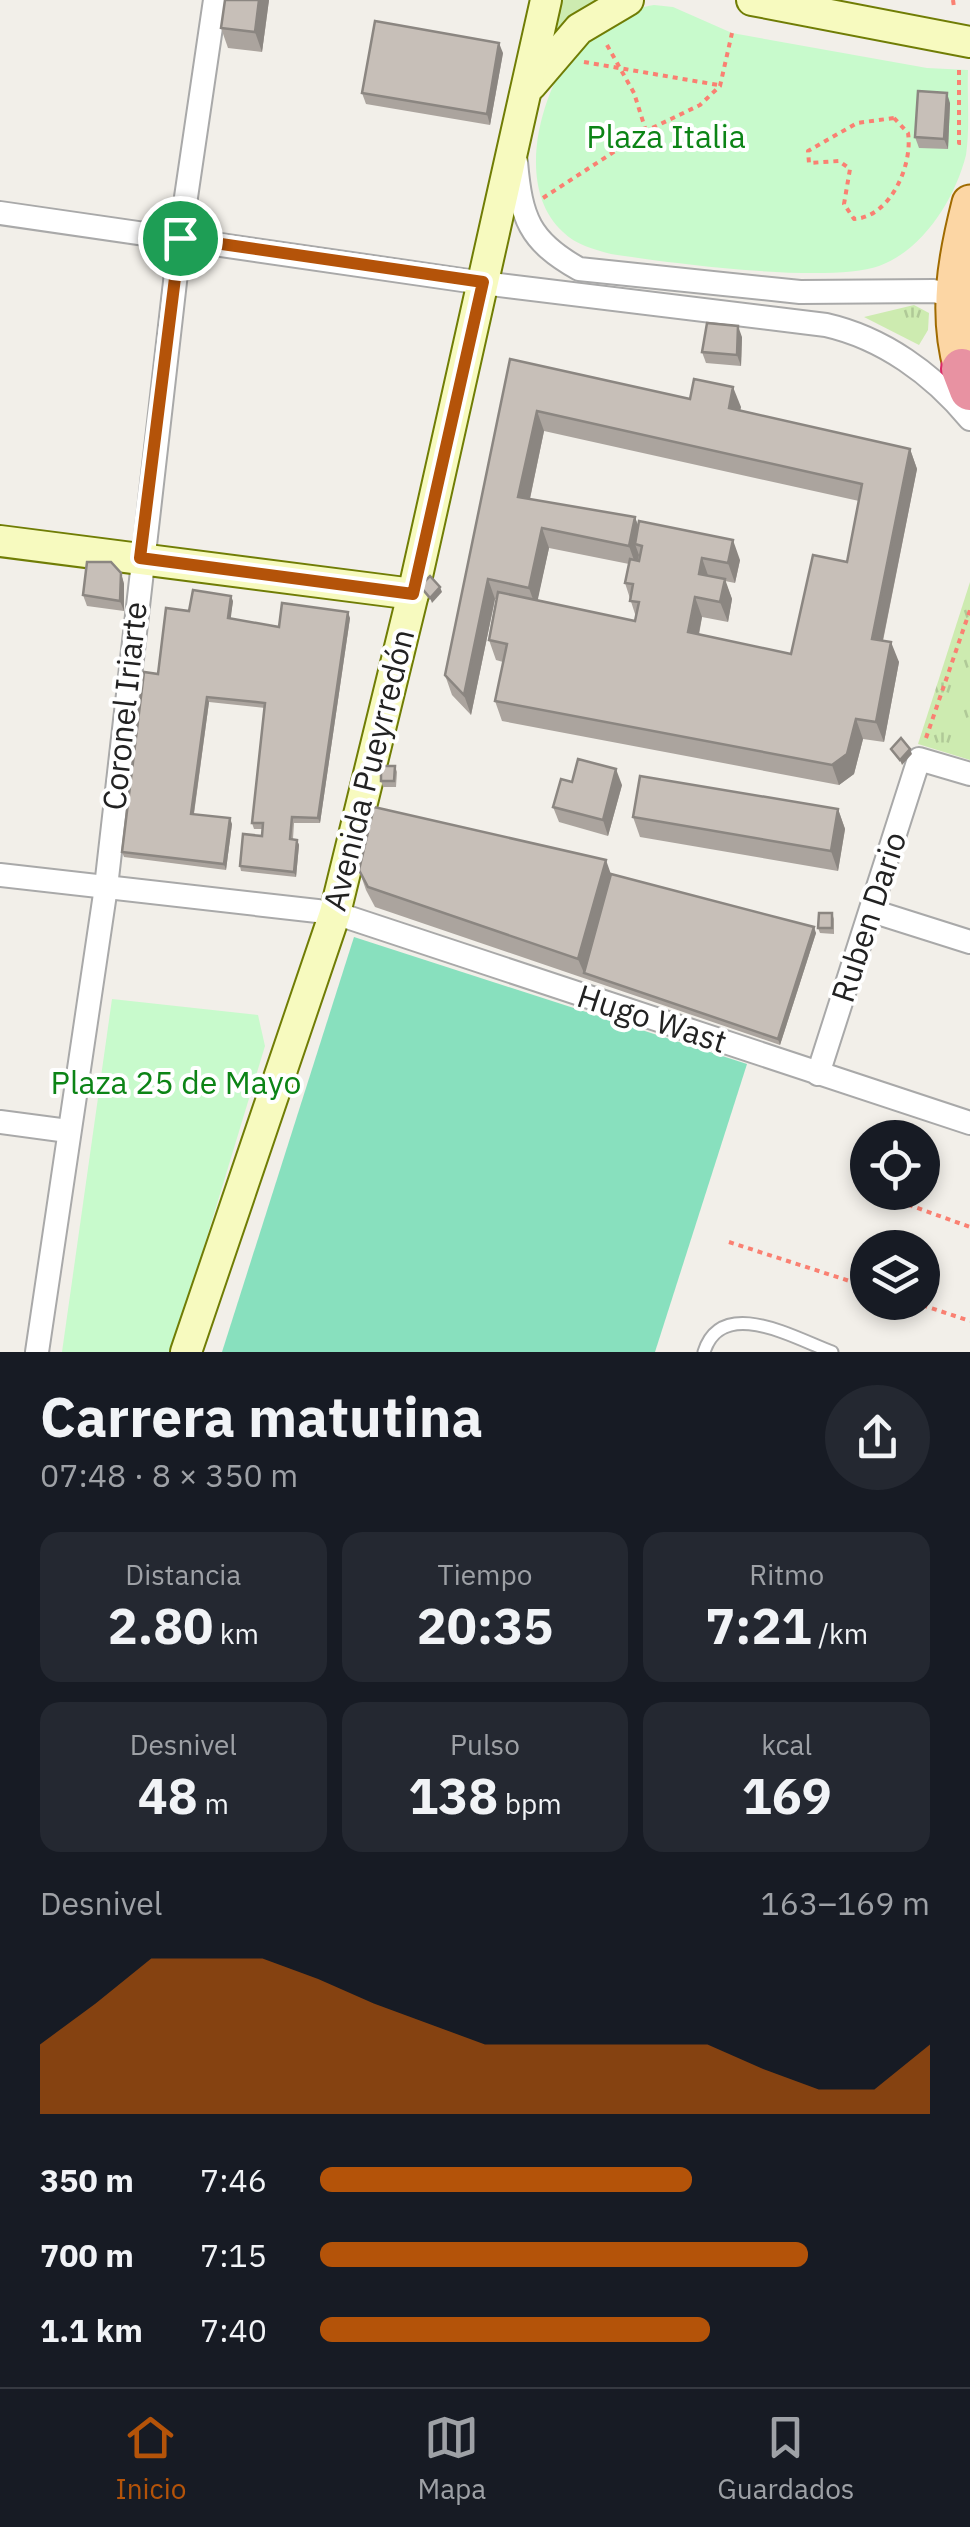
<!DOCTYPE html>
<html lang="es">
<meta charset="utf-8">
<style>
body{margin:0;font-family:"IBM Plex Sans",sans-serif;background:#242831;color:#f1f3f6;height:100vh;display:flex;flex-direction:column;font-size:38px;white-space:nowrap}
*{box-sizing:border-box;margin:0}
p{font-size:32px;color:#9ea1a6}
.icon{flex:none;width:55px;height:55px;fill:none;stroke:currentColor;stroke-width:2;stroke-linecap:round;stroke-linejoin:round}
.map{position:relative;height:1352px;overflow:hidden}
.drawer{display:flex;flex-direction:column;background:#171b24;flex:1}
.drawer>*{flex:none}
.tools{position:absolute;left:850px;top:1120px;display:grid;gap:20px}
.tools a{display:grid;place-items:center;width:90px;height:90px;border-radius:50%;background:#171b24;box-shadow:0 5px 15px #0003;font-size:50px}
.pin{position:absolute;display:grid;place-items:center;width:85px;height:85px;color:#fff;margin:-42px;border:5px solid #fff;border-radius:50%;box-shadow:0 2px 10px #0007}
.round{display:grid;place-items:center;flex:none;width:105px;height:105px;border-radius:52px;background:#242831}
.headline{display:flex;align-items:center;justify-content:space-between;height:170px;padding:0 40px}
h1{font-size:55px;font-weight:700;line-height:75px}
.metrics{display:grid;grid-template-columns:repeat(3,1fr);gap:15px;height:170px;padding:10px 40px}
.metrics div{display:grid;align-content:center;border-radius:20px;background:#242831;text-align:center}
.metrics b{font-size:50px;font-weight:700}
.metrics small{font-size:28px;font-weight:400}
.metrics p{font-size:28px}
.chart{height:280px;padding:20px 40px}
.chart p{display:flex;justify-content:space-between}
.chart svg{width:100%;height:180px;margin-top:10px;fill:#b45309;opacity:.7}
ul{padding:0 40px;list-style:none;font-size:32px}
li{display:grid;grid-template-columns:160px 120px 1fr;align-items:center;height:75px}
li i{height:25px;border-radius:12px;background:#b45309}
.dock{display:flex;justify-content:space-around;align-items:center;height:140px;border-top:2px solid #363941;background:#171b24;font-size:28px;color:#9ea1a6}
.dock a{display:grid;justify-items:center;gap:5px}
.dock .current{color:#b45309}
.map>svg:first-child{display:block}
.grass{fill:url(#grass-tufts)}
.park{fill:#c8facc}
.pitch{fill:#88e0be}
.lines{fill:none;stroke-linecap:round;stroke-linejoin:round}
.service-casing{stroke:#a9a9a9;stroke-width:15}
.minor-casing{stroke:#a9a9a9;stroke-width:26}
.secondary-casing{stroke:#707d05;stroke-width:34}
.primary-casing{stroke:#a06b00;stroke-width:39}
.motorway-casing{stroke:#dc2a67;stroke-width:44}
.path{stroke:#fa8072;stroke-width:4;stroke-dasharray:5 5;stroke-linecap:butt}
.service{stroke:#fff;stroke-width:11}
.minor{stroke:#fff;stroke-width:22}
.secondary{stroke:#f7fabf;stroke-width:30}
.primary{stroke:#fcd6a4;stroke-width:35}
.motorway{stroke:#e892a2;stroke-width:40}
.wall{fill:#aba49e;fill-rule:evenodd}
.shaded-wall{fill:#8b8681}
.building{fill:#c7bfb8;stroke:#8b8681;stroke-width:2.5}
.route-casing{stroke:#fff;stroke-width:20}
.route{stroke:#b45309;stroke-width:12}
.labels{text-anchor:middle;stroke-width:8;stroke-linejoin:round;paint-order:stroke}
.park-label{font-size:32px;fill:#0c8416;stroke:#fff}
.street-label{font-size:32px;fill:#222;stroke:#fff}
</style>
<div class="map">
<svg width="970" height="1352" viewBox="0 0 970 1352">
<defs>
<pattern id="grass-tufts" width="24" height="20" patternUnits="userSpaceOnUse" patternTransform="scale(2.5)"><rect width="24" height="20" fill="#cdebb0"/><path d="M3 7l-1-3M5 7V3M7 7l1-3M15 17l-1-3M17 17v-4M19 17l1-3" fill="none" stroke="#b0c997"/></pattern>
</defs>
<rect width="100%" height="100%" fill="#f2efe9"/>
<g class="grass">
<polygon points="556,0 606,0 571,18 554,34"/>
<polygon points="914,305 929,313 928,330 919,345 864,317"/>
<polygon points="970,582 970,760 918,744"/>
</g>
<g class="park">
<path d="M654 5 673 7 732 33 927 68 968 70C967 97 970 129 966 155 955 199 923 250 879 266 828 284 669 263 611 254 593 249 576 245 563 232 514 187 540 94 575 48 590 29 630 8 654 5Z"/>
<polygon points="112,999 258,1015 265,1046 172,1352 62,1352"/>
</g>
<polygon class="pitch" points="354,937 747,1064 655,1352 222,1352"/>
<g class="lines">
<defs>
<path id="service" d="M704 1352C722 1295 796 1339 832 1352"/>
<g id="minor">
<path d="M516 162C521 218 529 241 579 269L800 292 934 291 967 300"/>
<path d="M0 213 483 283 826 325C883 338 933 374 970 419"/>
<polyline points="0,875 335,913 970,1123"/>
<polyline points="872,911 970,942"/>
<polyline points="818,1074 919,759 970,774"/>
<polyline points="0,1122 68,1131"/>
<polyline points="37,1352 106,887 180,238 215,0"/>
</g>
<g id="secondary">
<polyline points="752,0 970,42"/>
<polyline points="531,85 579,29 628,0"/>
<polyline points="0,541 413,594"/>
<polyline points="186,1352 335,913 413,594 546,0"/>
</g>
<path id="primary" d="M962 369C946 313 956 258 970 203"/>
<polyline id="motorway" points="962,369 970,390"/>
</defs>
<use href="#service" class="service-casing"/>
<use href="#minor" class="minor-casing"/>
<use href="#secondary" class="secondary-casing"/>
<use href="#primary" class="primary-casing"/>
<use href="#motorway" class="motorway-casing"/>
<g class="path">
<polyline points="953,0 954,7"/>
<polyline points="607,45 634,93 646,131"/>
<polyline points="584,62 718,85"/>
<polyline points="959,70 959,143 966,143"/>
<path d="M894 118 908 133C913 164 891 217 854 219L844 204 850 169 839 161 809 163 808 151 857 123Z"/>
<polyline points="543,198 646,131 700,105 720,86 732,33"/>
<polyline points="926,738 970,610"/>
<polyline points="901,1192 898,1201 970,1227"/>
<polyline points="729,1242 868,1287"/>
<polyline points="913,1302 970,1321"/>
</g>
<use href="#service" class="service"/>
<use href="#minor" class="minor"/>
<use href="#secondary" class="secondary"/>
<use href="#primary" class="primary"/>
<use href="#motorway" class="motorway"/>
</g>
<g class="wall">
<polygon points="269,0 262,52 228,48 221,28"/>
<polygon points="503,53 490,125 366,104 362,93"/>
<polygon points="950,103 948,149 919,148 915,137"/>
<polygon points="742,337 741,366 706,363 702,352"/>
<path d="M510 359 690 399 741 407 740 410 910 449 917 469 883 641 899 662 884 742 863 739 854 774 839 785 502 721 495 701 503 662 496 660 489 640 497 599H495L471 715 452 695 445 675ZM544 431 859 501 847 562 791 654 699 635 702 617 728 622 732 599 725 581 735 583 740 560 638 526 635 517 530 499ZM549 548 629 564 625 583 636 617 635 621 537 601Z"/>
<polygon points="121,573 124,584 124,611 87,606 83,595"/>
<polygon points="233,601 230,619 279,627 350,618 320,823 294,823 293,839 297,840 299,845 296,877 241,871 240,866 262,836 263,829 254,829 252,823 265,708 209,702 194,814 232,824 226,870 124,857 122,852 158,674 189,611"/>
<polygon points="395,766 397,772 396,787 383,787 381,781"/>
<polygon points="572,782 622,785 608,836 559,822 553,807"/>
<polygon points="838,809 845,829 838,871 640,837 633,817"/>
<polygon points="359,870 611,874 816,933 780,1045 375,907 366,890"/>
<polygon points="832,913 834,919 834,934 820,933 818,928"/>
</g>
<g class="shaded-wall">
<polygon points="259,0 269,0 262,52 255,32"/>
<polygon points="499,43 503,53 490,125 487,114"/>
<polygon points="947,93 950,103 948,149 944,139"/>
<polygon points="738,326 742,337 741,366 737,355"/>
<polygon points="733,387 741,407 736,428 729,408"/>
<polygon points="537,411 544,431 526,517 518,497"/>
<polygon points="910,449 917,469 879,659 872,639"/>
<polygon points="635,517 642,537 635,544 639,555 636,566 629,546"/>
<polygon points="542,528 549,548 536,608 529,588"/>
<polygon points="733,540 740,560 735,583 728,563"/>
<polygon points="702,558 709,578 699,574"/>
<polygon points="121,573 124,584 124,611 120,601"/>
<polygon points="488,579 495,599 471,715 464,695"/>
<polygon points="725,579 732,599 728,622 720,602"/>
<polygon points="440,587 442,592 432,603 430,598"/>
<polygon points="231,596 233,601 230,624 228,618"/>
<polygon points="695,597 702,617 695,652 688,632"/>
<polygon points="348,612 350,618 320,823 318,818"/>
<polygon points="891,642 899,662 884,742 876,722"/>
<polygon points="207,697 209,702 193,819 191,814"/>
<polygon points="856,719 863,739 854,774 839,785 832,765"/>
<polygon points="910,749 912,754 902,765 900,760"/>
<polygon points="616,769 622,785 608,836 603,820"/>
<polygon points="838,809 845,829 838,871 831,851"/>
<polygon points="230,818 232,824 226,870 224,864"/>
<polygon points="297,840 299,845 296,877 294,872"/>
<polygon points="606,860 613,880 584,973 578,959"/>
<polygon points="814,927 816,933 780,1045 778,1039"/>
</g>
<g class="building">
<polygon points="225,0 259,0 255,32 221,28"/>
<polygon points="375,21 499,43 487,114 362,93"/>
<polygon points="918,91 947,93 944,139 915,137"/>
<polygon points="707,323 738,326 737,355 702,352"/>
<polygon points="510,359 690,399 694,379 733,387 729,408 910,449 872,639 891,642 876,722 856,719 847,754 832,765 495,701 507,644 489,640 498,592 635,621 639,602 630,601 633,584 625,583 630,559 639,561 642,546 635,544 639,521 733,540 728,563 702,558 699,574 725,579 720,602 695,597 688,632 791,654 813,555 847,562 862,484 537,411 518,497 635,517 629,546 542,528 529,588 488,579 464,695 445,675"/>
<polygon points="87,562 111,562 121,573 120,601 83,595"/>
<polygon points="430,576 440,587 430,598 420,586"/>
<polygon points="193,590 231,596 228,618 279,627 282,603 348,612 318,818 292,817 290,839 297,840 294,872 240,866 243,834 262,836 263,823 252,823 265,703 207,697 191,814 230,818 224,864 122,852 144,672 158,674 166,608 189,611"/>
<polygon points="901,738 910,749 900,760 891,749"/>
<polygon points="578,759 616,769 603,820 553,807 561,779 572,782"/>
<polygon points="381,766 395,766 394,781 381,781"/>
<polygon points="640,776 838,809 831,851 633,817"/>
<polygon points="374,807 606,860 578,959 368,887 359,870"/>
<polygon points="611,874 814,927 778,1039 584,973"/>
<polygon points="819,913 832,913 832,928 818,928"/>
</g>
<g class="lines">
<defs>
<polygon id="route" points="180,238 483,282 413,594 140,558"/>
</defs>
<use href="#route" class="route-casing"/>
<use href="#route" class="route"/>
</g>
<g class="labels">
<g class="park-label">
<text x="666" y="148">Plaza Italia</text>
<text x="176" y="1094">Plaza 25 de Mayo</text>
</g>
<g class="street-label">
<text transform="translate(125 706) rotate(-84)" y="11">Coronel Iriarte</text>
<text transform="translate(369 770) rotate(-76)" y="11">Avenida Pueyrredón</text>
<text transform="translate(869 917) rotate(-72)" y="11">Ruben Dario</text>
<text transform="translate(652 1019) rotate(18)" y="11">Hugo Wast</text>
</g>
</g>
</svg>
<div class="tools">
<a><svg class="icon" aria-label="locate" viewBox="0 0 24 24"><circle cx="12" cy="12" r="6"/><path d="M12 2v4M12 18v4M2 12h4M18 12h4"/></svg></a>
<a><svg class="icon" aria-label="layers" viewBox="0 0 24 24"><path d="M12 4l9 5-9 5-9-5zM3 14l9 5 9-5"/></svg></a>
</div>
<div class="pin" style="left:180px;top:238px;background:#1e9e55"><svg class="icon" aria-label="arrive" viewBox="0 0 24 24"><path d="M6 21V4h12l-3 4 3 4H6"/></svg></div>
</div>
<section class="drawer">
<div class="headline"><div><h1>Carrera matutina</h1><p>07:48 · 8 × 350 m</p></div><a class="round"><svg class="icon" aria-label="share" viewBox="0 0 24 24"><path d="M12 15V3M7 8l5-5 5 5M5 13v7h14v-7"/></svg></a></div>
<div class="metrics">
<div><p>Distancia</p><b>2.80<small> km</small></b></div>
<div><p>Tiempo</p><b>20:35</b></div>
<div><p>Ritmo</p><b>7:21<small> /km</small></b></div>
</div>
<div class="metrics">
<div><p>Desnivel</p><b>48<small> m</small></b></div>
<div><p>Pulso</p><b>138<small> bpm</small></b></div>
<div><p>kcal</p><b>169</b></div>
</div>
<div class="chart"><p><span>Desnivel</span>163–169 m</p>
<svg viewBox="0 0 160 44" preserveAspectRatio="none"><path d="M0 44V27L10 17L20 6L30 6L40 6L50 11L60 17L70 22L80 27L90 27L100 27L110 27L120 27L130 33L140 38L150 38L160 27V44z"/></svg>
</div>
<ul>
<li><b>350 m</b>7:46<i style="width:61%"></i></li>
<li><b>700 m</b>7:15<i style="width:80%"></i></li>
<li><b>1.1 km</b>7:40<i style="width:64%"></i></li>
</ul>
</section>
<nav class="dock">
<a class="current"><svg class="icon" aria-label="home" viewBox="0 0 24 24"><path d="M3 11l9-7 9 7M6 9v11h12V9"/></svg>Inicio</a>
<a><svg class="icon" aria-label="map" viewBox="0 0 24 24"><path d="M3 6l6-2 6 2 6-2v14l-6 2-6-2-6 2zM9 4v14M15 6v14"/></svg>Mapa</a>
<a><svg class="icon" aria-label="saved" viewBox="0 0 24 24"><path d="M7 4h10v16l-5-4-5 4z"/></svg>Guardados</a>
</nav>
